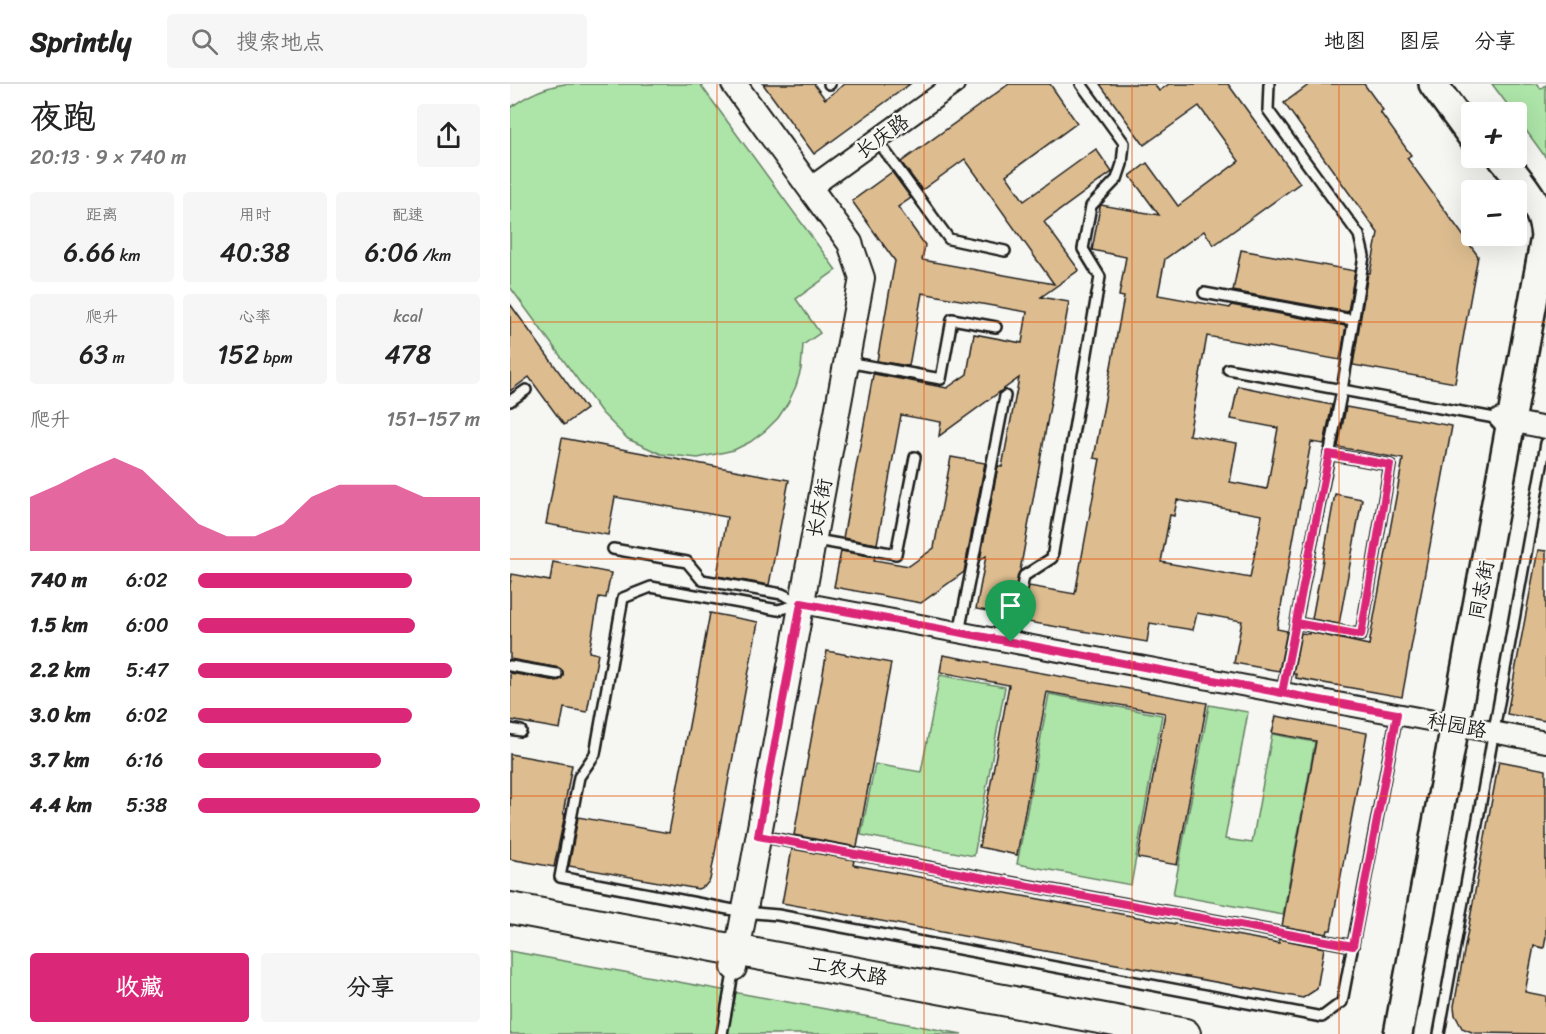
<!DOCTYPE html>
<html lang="zh">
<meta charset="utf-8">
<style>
body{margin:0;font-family:Sriracha,"LXGW WenKai TC",sans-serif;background:#f6f6f6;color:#222;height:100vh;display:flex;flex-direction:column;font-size:22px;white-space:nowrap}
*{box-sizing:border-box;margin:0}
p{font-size:20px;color:#767676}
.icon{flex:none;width:33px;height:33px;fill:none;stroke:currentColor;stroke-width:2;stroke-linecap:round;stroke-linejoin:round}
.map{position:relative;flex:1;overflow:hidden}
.sheet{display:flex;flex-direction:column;background:#fff;width:510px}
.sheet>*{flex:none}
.buttons{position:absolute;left:951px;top:18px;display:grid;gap:12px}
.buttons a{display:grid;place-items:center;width:66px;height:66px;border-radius:6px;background:#fff;box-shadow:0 6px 24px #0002;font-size:30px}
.pin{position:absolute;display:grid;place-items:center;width:51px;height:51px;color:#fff;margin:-62px -26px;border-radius:50% 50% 50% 0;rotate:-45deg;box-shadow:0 0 6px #0007}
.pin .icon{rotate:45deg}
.round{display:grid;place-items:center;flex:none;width:63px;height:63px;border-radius:6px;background:#f6f6f6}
.overview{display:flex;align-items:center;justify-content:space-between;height:102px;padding:0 30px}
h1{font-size:33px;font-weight:600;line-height:45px}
.metrics{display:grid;grid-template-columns:repeat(3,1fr);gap:9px;height:102px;padding:6px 30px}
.metrics div{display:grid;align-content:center;border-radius:6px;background:#f6f6f6;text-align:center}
.metrics b{font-size:26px;font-weight:600}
.metrics small{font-size:16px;font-weight:400}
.metrics p{font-size:16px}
.chart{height:168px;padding:12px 30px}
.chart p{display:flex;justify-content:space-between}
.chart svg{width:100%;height:108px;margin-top:6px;fill:#db2777;opacity:.7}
.cta{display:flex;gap:12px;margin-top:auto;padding:12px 30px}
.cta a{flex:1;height:69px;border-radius:6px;background:#db2777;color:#fff;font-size:24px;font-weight:600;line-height:69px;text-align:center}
.cta a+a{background:#f6f6f6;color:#222}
ul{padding:0 30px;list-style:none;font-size:20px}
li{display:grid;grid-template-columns:96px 72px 1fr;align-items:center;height:45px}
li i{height:15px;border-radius:8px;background:#db2777}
header{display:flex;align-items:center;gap:36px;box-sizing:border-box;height:84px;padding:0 30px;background:#fff;border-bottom:2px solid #e0e0e0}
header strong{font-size:28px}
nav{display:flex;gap:33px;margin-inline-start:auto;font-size:21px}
.search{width:420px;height:54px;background:#f6f6f6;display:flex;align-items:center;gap:15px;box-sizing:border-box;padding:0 21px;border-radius:6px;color:#767676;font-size:22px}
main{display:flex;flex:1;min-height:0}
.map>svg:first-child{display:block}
.green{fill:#ade4a8;stroke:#648062;stroke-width:1.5}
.building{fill:#ddbd90;stroke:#1c1c1c;stroke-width:1.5;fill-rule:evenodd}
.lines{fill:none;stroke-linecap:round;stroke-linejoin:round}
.service-casing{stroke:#1c1c1c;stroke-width:14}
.minor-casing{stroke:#1c1c1c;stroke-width:24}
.tertiary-casing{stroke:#1c1c1c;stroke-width:28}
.secondary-casing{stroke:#1c1c1c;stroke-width:32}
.primary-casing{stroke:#1c1c1c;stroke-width:34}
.service{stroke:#f6f6f2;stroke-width:9}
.minor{stroke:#f6f6f2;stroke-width:20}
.tertiary{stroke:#f6f6f2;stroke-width:24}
.secondary{stroke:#f6f6f2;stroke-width:27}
.primary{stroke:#f6f6f2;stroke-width:30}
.route-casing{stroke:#fff;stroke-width:12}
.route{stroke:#db2777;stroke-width:8}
.grid{fill:none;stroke:#e8590c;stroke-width:1.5;stroke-opacity:0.55}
.labels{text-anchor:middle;stroke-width:4.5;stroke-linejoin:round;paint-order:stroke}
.street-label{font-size:20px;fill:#1c1c1c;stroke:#f6f6f2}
</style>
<header>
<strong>Sprintly</strong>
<div class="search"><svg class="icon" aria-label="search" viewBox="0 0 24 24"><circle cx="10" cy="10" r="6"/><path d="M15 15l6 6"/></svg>搜索地点</div>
<nav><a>地图</a><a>图层</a><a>分享</a></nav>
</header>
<main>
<section class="sheet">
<div class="overview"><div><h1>夜跑</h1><p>20:13 · 9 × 740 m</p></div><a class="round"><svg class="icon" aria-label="share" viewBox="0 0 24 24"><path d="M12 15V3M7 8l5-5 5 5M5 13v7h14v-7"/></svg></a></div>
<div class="metrics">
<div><p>距离</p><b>6.66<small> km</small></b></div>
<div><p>用时</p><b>40:38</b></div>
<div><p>配速</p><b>6:06<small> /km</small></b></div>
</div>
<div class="metrics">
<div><p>爬升</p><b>63<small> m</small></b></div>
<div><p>心率</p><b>152<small> bpm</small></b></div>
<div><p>kcal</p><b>478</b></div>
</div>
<div class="chart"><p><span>爬升</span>151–157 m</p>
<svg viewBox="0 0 160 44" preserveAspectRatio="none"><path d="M0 44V22L10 17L20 11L30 6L40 11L50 22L60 33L70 38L80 38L90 33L100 22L110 17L120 17L130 17L140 22L150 22L160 22V44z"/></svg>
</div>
<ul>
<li><b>740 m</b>6:02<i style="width:76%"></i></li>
<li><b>1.5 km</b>6:00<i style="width:77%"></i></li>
<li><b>2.2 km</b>5:47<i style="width:90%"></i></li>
<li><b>3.0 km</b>6:02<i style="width:76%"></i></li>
<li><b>3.7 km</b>6:16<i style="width:65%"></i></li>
<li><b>4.4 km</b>5:38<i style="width:100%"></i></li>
</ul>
<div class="cta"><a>收藏</a><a>分享</a></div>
</section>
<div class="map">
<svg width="1036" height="950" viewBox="0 0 1036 950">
<rect width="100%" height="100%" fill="#f6f6f2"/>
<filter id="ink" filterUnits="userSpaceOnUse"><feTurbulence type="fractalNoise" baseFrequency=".0167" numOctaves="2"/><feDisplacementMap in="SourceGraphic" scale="12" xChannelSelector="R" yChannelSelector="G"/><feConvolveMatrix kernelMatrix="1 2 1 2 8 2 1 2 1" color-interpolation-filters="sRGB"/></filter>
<g filter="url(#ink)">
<g class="green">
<path d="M55 0H190L326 186 286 215 310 249 293 261 291 285 286 302 278 319 268 334 255 347 240 358 224 366 188 374 151 370 118 355 92 329 0 203V24C17 11 34 3 55 0Z"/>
<polygon points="982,0 1027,0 1031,5 1036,1 1036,74 1007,34 1006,28 1003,28"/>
<polygon points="430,591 495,603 464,772 351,751 365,680 411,688"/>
<polygon points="539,610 652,631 621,801 507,780"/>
<polygon points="699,621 738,628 715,755 742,759 762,650 805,658 773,831 663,811"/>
<polygon points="0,867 452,950 0,950"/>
</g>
<g class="building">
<polygon points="253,0 304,0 315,15 335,0 400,0 304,70"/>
<polygon points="499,0 540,0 567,39 496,91 514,117 586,65 602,88 534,138 569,186 531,213 559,218 510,487 500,531 466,525 476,472 470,476 488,382 492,383 509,294 429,352 431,338 391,331 367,460 333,454 363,291 364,290 437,304 457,290 464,250 512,259 517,228 412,209 399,282 367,277 385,177 342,117 382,88 401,114 388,123 415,161 412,176 544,200 455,75 412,106 391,78"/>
<path d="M590 0H644L649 7 659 0H718L790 99 704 161 694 147 655 175 648 211 720 224 721 221 836 242 830 276 697 252 679 351 727 359 720 398 757 405 768 344 721 335 728 302 822 321 814 360 801 358 767 545 777 547 769 587 724 579 732 537 687 529 683 546 640 539 637 558 512 537 519 502 565 510 590 375 584 374 614 213 609 212 616 173 582 166 590 123 591 121 649 131 620 92 637 79 668 122 729 77 689 22 634 61ZM667 416 752 431 740 494 651 478 660 431 664 432Z"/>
<polygon points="800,0 854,0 873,26 870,28 901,71 897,74 968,172 945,299 843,281 858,189 860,189 868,149 774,19"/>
<polygon points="731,166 845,187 838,228 723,207"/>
<polygon points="0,220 76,325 54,341 19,293 0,307"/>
<polygon points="836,323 942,342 892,613 786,594 786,590 783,590 791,549 799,550 799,548 859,561 893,375 828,363"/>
<polygon points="52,354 279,396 259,501 207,492 217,433 105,413 98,451 36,440"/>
<polygon points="441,373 475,379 454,488 411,519 324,503 331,467 365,473 364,476 399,482 424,464"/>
<polygon points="825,410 852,415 829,540 802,535"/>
<polygon points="1028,466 1036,467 1036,637 997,630"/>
<polygon points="43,478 101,489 96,514 89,513 79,568 88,570 77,628 54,624 50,645 0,636 0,589 46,597 50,596 53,592 53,587 49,584 0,575 0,501 2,490 40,497"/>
<polygon points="200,529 248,538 200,796 195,802 188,805 59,782 68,733 159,749"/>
<polygon points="317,567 381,579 347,763 284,751"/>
<polygon points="433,571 697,619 667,781 628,774 655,629 537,608 507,771 469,763 499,601 430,588"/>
<polygon points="766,632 857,649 821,846 818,846 817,850 772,842 806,657 762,649"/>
<polygon points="0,670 62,681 53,730 55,730 44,783 0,775"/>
<polygon points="989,677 1036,686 1036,853 1034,864 1024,862 1015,908 1036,912 1036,950 964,949 952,944 945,931 944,922"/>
<polygon points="282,765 344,776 343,781 769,859 769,855 814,864 807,905 793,914 272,819"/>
</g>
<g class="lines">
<defs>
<g id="service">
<polyline points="319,0 320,0"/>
<polyline points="759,0 758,26 849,151 854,172 832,306 772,609"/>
<polyline points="367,56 439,155 495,167"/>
<polyline points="694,209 843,236"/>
<polyline points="337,278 431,295 442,235 486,243"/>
<polyline points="718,285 990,335"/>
<polyline points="0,317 16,306"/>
<polyline points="306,456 386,470 405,373"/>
<polyline points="103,465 177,478 192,496 272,510 289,518"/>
<polyline points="290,520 268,526 141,503 113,514 85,670 69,693 50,793 234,828 268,831 812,933 832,918 887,630"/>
<polyline points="786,539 851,551 880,381 819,370"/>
<polyline points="449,549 495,312"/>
<polyline points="501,558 514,492 542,474 590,193 573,165 581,122 607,95 612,80 614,59 571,0"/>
<polyline points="0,582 47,590"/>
<polyline points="0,645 11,647"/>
<polyline points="250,752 843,862"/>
<polyline points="212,950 224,884"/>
<polyline points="929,950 1036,359"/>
</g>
<g id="minor">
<polyline points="300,104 444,0"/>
<polyline points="990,335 1036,344"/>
<polyline points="292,519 1036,658"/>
</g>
<polyline id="tertiary" points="224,884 352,194 340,159 224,0"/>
<g id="secondary">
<polyline points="923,0 962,53"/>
<path d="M888 950 1035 153C1033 121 1011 99 992 74"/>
</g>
<polyline id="primary" points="0,824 675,950"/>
</defs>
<use href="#service" class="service-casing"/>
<use href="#minor" class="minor-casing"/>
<use href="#tertiary" class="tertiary-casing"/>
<use href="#secondary" class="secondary-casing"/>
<use href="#primary" class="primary-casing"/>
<use href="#service" class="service"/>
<use href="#minor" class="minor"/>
<use href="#tertiary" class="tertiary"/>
<use href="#secondary" class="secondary"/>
<use href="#primary" class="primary"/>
</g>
</g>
<g class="lines" filter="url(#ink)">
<defs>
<polyline id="route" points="501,558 291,519 248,752 843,862 887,630 772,609 819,370 880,381 851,551 786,539 772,609 501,558"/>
</defs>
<use href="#route" class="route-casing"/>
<use href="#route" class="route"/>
</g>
<path class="grid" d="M207 0V950M414 0V950M622 0V950M829 0V950M0 238H1036M0 475H1036M0 712H1036"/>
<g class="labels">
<g class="street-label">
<text transform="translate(372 52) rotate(-36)" y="7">长庆路</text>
<text transform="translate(309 424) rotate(-79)" y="7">长庆街</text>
<text transform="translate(971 506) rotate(-79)" y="7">同志街</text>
<text transform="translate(947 641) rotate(11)" y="7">科园路</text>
<text transform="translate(338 886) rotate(11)" y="7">工农大路</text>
</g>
</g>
</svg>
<div class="buttons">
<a>+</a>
<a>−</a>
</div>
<div class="pin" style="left:501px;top:558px;background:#1e9e55"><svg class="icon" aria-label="arrive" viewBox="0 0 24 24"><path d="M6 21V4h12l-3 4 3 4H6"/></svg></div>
</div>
</main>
